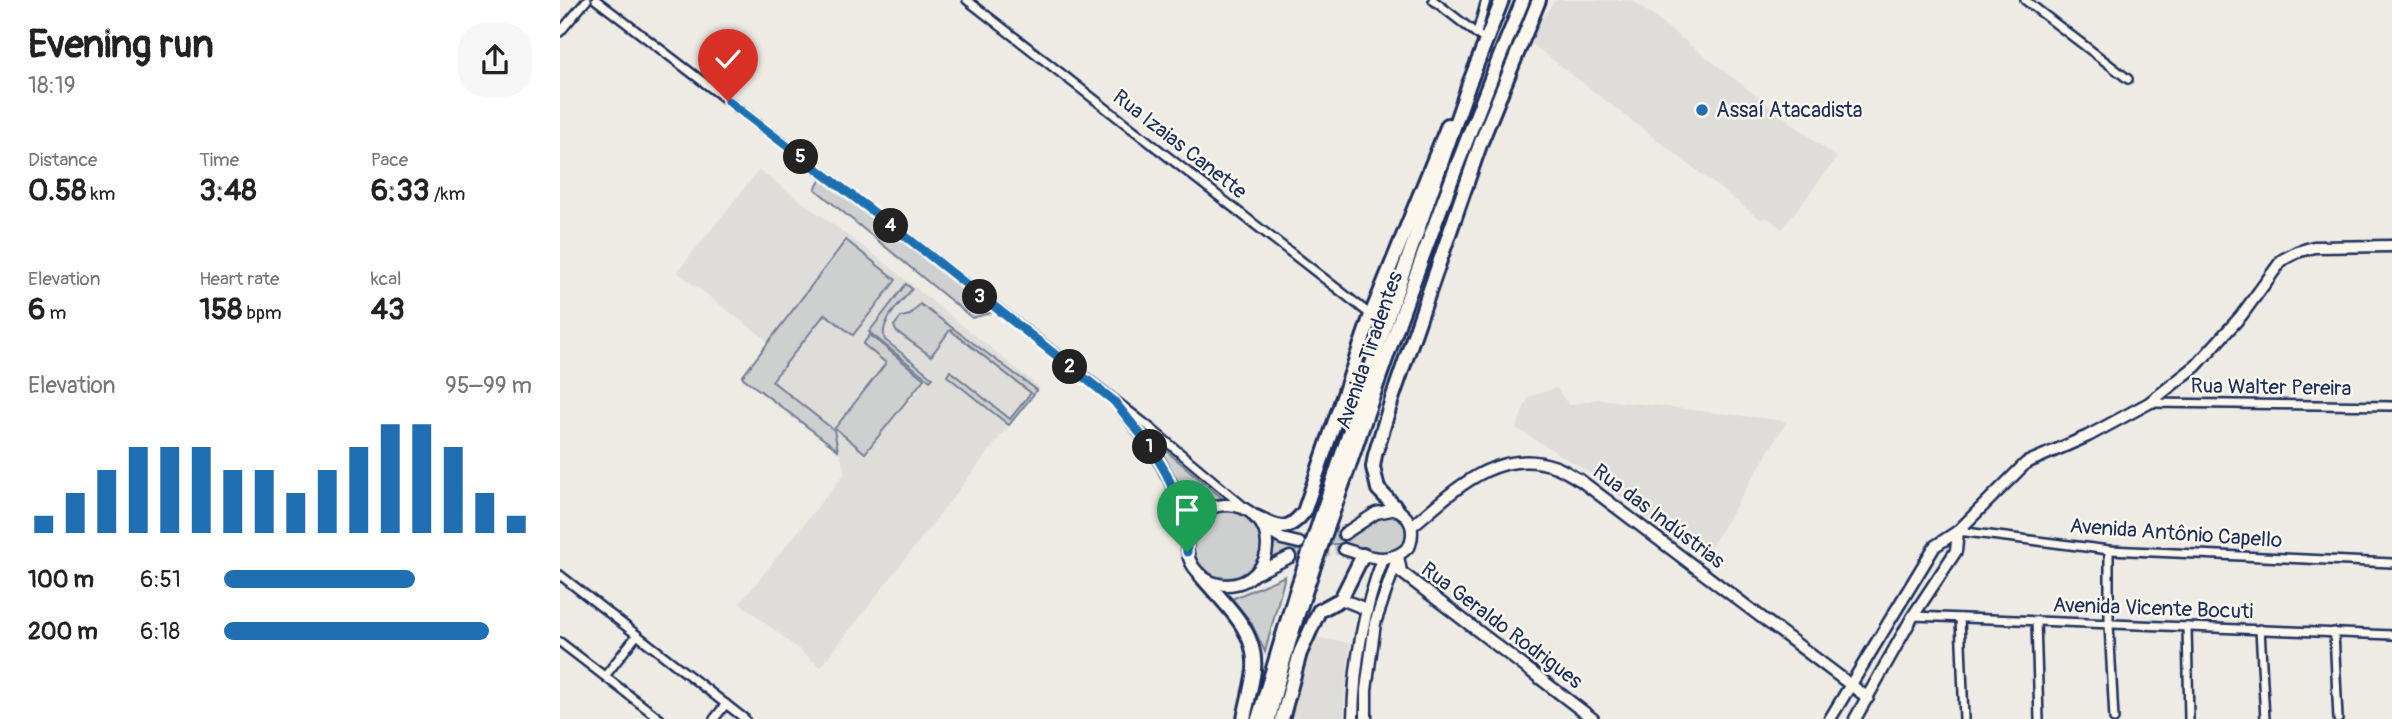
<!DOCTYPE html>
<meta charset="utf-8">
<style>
body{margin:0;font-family:Pangolin,sans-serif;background:#f6f6f6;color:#222;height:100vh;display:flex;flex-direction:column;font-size:26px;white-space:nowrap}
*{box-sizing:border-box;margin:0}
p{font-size:23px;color:#767676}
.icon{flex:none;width:38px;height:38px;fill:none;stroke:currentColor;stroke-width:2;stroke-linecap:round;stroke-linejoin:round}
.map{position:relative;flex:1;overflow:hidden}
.drawer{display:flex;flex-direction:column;background:#fff;width:560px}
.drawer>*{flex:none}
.pin{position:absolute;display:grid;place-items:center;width:60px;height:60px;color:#fff;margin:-72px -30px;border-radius:50% 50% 50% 0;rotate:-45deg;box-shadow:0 0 7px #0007}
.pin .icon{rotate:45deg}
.km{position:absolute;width:35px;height:35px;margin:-18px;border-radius:50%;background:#222;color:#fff;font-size:19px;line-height:35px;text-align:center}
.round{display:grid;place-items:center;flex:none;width:74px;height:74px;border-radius:28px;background:#f6f6f6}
.overview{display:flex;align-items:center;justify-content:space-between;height:119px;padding:0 28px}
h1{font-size:38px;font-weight:800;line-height:52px}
.figures{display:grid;grid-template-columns:repeat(3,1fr);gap:10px;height:119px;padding:7px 28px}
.figures div{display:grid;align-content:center}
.figures b{font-size:30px;font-weight:800}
.figures small{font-size:19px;font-weight:400}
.figures p{font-size:19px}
.chart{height:196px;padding:14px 28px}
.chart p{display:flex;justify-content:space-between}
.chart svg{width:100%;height:126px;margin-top:7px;stroke:#1f6fb2;stroke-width:6}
ul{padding:0 28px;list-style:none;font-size:23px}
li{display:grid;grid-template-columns:112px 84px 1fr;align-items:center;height:52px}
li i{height:18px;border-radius:9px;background:#1f6fb2}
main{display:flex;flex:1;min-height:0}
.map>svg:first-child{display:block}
.built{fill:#deddda}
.green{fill:#cecfcf;stroke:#747f96;stroke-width:2}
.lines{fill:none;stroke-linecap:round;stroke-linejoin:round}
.secondary-tunnel{stroke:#c4c5c9;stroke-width:10;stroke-dasharray:10 5;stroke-linecap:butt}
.street-casing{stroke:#1b2f5e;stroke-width:12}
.secondary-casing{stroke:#1b2f5e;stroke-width:15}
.highway-casing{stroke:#1b2f5e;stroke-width:18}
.street{stroke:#fbf7ec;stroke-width:7}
.secondary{stroke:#fbf7ec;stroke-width:10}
.highway{stroke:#fbf7ec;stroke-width:12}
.route-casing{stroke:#fff;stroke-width:14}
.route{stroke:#1f6fb2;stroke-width:9}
.poi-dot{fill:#1f6fb2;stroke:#fbf7ec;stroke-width:2.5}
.labels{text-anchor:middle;stroke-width:5;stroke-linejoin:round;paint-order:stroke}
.poi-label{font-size:21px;fill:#1b2f5e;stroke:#fbf7ec;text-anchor:start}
.street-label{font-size:21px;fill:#1b2f5e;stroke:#fbf7ec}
</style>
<main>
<section class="drawer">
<div class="overview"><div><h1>Evening run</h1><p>18:19</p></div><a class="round"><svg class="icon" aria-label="share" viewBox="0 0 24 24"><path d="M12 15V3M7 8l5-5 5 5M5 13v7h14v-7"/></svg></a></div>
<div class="figures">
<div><p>Distance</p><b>0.58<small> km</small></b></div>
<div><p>Time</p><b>3:48</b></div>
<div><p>Pace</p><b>6:33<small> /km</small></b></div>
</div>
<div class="figures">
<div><p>Elevation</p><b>6<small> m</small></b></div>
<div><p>Heart rate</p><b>158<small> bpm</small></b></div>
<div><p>kcal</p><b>43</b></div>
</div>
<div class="chart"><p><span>Elevation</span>95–99 m</p>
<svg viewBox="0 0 160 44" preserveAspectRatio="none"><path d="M5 44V38M15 44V30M25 44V22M35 44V14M45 44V14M55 44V14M65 44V22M75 44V22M85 44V30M95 44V22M105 44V14M115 44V6M125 44V6M135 44V14M145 44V30M155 44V38"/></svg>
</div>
<ul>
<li><b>100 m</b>6:51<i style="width:62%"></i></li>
<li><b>200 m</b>6:18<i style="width:86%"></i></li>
</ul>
</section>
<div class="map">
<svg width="1832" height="719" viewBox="0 0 1832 719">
<rect width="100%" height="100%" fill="#eeebe4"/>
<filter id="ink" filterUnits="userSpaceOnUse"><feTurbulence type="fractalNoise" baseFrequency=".0143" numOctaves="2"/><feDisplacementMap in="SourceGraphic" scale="14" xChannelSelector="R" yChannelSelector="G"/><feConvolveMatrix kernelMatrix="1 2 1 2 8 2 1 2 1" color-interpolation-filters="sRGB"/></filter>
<g filter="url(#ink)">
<g class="built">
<polygon points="995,0 1072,0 1277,158 1222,229 1208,218 1200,219 972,44 976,27"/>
<polygon points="199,170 321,260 479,387 261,667 180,603 285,473 279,450 182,377 208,341 117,272"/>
<polygon points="996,388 1009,405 1038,399 1227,421 1143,560 1027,471 956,428 968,397"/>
<polygon points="753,637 790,643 783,719 729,719"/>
</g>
<g class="green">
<polygon points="263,176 434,312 412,318 255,189"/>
<polygon points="286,240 336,280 293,335 265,314 212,381 274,430 278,450 182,377"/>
<path d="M346 284 352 289C342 302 318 322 325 340L373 378 370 381 309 332Z"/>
<polygon points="360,304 477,390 449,425 387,376 390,371 450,419 471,393 390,330 371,356 336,331 334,326 341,317 350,315"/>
<polygon points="310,335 364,379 305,453 275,428 326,363 303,344"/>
<polygon points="597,443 662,498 643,502 630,514 617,480"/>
<circle cx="667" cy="544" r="34"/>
<path d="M832 515C852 523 851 547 829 553 814 557 802 545 787 544 772 542 727 552 712 558L715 540 736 547 789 537 815 520Z"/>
<polygon points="725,576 705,652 691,622 672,599"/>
</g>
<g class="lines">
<g class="secondary-tunnel">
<polyline points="739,543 784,534"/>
<polyline points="730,557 784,549"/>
</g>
<defs>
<g id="street">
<polyline points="36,0 349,239 588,426 688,510"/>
<polyline points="407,0 811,315"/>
<polyline points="873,0 926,41"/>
<polyline points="1465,0 1568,79"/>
<polyline points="0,32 27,0"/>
<polyline points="917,33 926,0"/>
<polyline points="1589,403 1832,406"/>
<path d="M561 410C596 455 615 481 627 539"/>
<polyline points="1398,531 1549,550 1832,563"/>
<polyline points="1549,550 1549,624 1554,719"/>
<polyline points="0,575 185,719"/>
<polyline points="1353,616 1832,635"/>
<polyline points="1400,618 1404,719"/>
<polyline points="1476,621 1479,719"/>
<polyline points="1627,627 1629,719"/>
<polyline points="1700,629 1705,719"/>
<polyline points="1774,632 1778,719"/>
<polyline points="0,642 100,719"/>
<polyline points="45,676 77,635"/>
<polyline points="154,719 166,704"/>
</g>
<g id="secondary">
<circle cx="667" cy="545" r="40"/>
<path d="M852 526C893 492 937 445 996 467 1004 470 1012 476 1020 480L1308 698"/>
<polyline points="703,528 722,539 739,543"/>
<path d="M784 549C806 556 832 567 850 545 855 528 851 519 837 509L816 513 784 534"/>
<polyline points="838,556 841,572 1033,719"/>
<polyline points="697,573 730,557"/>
<polyline points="781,599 806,609"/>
<path d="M793 719C794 663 803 611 823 559"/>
<polyline points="806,719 806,690 815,623 838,556"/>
<polyline points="1270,719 1375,546 1398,531 1466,463 1528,436 1589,403 1636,366 1681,316 1722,260 1737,252 1754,247 1832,246"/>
<polyline points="1295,719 1353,616 1396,551 1398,531"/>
</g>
<g id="highway">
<polyline points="837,509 818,489 813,467 815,455 832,399 921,142 979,0"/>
<path d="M696 517C718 528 726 534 744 512L811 315 888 125"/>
<path d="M641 576C663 603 698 630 694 670 692 686 687 703 684 719"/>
<polyline points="698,719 735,595 831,307 909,84 942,0"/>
<path d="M709 719C728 633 760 550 789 466 842 309 899 154 963 0"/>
<polyline points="722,719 740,653 759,611 781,599 803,555"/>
</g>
</defs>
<use href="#street" class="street-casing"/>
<use href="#secondary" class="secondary-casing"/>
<use href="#highway" class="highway-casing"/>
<use href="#street" class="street"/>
<use href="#secondary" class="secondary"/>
<use href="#highway" class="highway"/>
</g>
</g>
<g class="lines" filter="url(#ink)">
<defs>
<polyline id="route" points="168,101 349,239 554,401 590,446 606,473 620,505 627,538 627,552"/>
</defs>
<use href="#route" class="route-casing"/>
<use href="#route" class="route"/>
</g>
<circle class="poi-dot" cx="1142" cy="110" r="7"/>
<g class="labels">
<g class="poi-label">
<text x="1156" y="117">Assaí Atacadista</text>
</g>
<g class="street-label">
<text transform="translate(620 144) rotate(38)" y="7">Rua Izaias Canette</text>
<text transform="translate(809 350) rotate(-71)" y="7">Avenida Tiradentes</text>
<text transform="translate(1711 387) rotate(1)" y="7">Rua Walter Pereira</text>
<text transform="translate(1099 516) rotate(37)" y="7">Rua das Indústrias</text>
<text transform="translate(1616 533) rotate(4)" y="7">Avenida Antônio Capello</text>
<text transform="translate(1593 608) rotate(2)" y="7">Avenida Vicente Bocuti</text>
<text transform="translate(942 625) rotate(37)" y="7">Rua Geraldo Rodrigues</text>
</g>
</g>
</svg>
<div class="pin" style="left:627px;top:552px;background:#1e9e55"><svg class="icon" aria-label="arrive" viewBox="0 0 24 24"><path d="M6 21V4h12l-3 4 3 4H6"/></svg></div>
<div class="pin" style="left:168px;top:101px;background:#d93025"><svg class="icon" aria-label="check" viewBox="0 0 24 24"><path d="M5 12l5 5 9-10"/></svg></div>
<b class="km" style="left:590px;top:447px">1</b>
<b class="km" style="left:510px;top:367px">2</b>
<b class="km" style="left:420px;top:297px">3</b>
<b class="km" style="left:331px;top:226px">4</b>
<b class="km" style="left:241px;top:157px">5</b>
</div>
</main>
